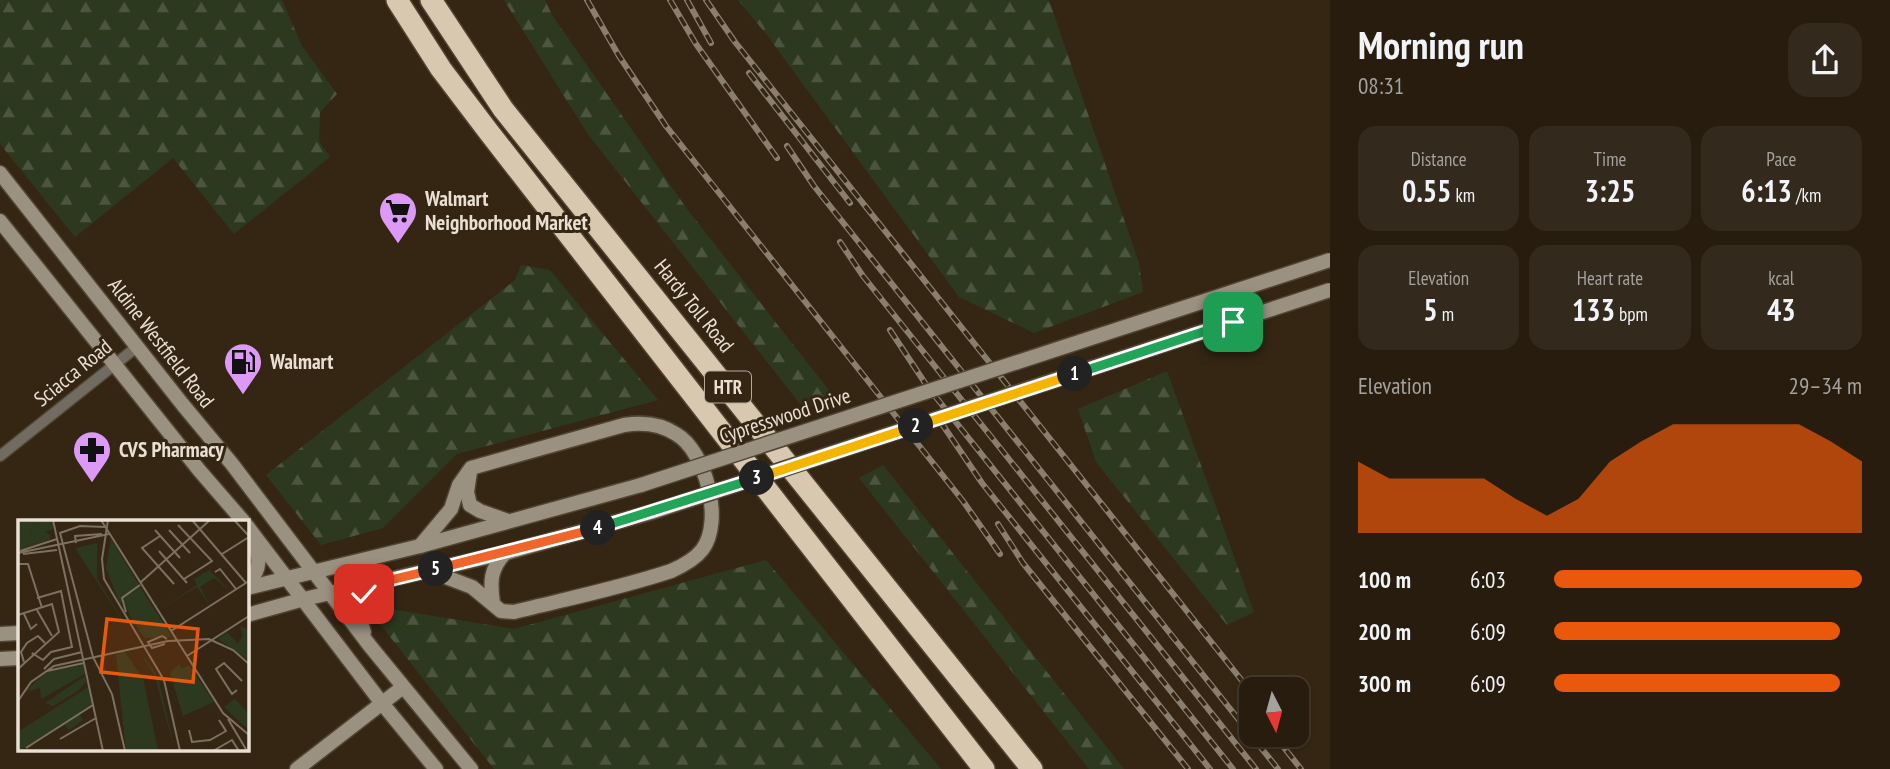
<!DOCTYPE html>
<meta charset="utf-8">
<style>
body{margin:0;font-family:"PT Sans Narrow",sans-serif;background:#33291c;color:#f1f3f6;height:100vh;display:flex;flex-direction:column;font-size:26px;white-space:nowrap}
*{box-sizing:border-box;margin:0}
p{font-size:23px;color:#a4a19e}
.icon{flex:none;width:38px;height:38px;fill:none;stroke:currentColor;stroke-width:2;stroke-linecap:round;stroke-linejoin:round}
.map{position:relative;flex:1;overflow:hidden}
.drawer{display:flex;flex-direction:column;background:#271c0e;width:560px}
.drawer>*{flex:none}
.needle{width:46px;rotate:174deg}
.controls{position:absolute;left:1239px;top:677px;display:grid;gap:14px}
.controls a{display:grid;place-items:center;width:70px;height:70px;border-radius:14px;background:#271c0e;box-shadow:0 2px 5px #0004,0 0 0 2px #433a2e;font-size:35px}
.pin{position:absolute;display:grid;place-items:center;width:60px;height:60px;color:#fff;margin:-30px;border-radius:14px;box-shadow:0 4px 10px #0006}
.km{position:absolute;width:35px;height:35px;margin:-18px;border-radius:50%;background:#222;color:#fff;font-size:19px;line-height:35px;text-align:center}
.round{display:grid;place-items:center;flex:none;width:74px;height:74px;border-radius:21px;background:#33291c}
.head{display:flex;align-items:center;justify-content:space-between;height:119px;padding:0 28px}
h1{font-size:38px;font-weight:600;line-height:52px}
.stats{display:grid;grid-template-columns:repeat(3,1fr);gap:10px;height:119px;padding:7px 28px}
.stats div{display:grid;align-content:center;border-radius:18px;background:#33291c;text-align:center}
.stats b{font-size:30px;font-weight:600}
.stats small{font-size:19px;font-weight:400}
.stats p{font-size:19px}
.chart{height:196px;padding:14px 28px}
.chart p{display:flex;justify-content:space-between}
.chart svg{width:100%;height:126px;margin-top:7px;fill:#ea580c;opacity:.7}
ul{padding:0 28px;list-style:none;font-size:23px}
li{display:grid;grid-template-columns:112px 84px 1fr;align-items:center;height:52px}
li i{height:18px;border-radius:9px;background:#ea580c}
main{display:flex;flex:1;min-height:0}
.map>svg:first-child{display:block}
.forest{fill:url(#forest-firs)}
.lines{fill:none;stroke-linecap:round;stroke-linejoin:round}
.street-casing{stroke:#514432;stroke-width:13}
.secondary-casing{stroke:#514432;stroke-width:17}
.highway-casing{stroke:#514432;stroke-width:24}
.street{stroke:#726b62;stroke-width:10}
.secondary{stroke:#9b9181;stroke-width:14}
.highway{stroke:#d9c8b0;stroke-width:21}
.rail-casing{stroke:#8a7e6e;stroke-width:6}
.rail{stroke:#342613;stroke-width:3.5;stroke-dasharray:10;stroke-linecap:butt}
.secondary-bridge-casing{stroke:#514432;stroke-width:17;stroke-linecap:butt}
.secondary-bridge{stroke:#9b9181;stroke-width:14}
.split-1-casing{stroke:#fff;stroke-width:14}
.split-2-casing{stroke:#fff;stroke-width:14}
.split-3-casing{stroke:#fff;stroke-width:14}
.split-4-casing{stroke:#fff;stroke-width:14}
.split-5-casing{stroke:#fff;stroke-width:14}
.split-6-casing{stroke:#fff;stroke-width:14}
.split-1{stroke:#22a559;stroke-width:9}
.split-2{stroke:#f5b400;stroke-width:9}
.split-3{stroke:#f5b400;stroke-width:9}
.split-4{stroke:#22a559;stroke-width:9}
.split-5{stroke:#f0652b;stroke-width:9}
.split-6{stroke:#f0652b;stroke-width:9}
.labels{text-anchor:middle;stroke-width:6;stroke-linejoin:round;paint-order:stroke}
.shield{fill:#342613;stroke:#b3a899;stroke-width:2}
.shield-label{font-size:19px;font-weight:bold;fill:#e9dfd3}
.poi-label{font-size:21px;font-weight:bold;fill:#e9dfd3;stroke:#342613;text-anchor:start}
.street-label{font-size:21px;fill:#e9dfd3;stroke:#342613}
.inset-road{fill:none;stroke:#7c7060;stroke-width:2}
.view{fill:#e8590c;fill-opacity:0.15;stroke:#e8590c;stroke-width:3.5}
.inset-edge{fill:none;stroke:#e9dfd3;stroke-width:3.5}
</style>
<main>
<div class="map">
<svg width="1330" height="769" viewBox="0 0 1330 769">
<defs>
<pattern id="forest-firs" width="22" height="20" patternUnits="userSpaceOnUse" patternTransform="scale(1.75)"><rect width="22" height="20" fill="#2d391f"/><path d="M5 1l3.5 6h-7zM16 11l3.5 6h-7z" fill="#4b553f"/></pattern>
</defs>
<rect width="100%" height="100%" fill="#342613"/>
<g class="forest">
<polygon points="0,0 282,0 302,46 337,94 320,112 319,141 330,157 234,234 173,158 75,237 0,144"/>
<polygon points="504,0 545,0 552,15 687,209 835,398 804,409 587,133"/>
<polygon points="738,0 1049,0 1139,263 1143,292 1034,333 959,297 767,35"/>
<polygon points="521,265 550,270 658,400 457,454 383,528 321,545 266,475 515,280"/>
<polygon points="1167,371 1254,612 1227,625 1096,462 1078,409"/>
<polygon points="883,465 1124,769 1089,769 859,478"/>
<polygon points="766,560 941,769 494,769 365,605 514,629"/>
</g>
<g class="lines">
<defs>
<polyline id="street" points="0,456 138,346"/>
<g id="secondary">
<polyline points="0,173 183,405 232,464 370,646 471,769"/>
<polyline points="0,221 199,470 244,522"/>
<polyline points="470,472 467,492 470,505 480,511 508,521"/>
<polyline points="247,526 381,702 436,769"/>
<path d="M420 546 451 509 459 485 471 468 624 425C642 422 661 424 676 434 706 451 724 522 702 550 695 559 680 567 671 571 620 588 566 599 514 612L501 611 472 587 430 571"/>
<path d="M247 583C262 570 260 557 253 540"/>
<polyline points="247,588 420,546 641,485"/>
<path d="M493 603C490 582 490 569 505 553"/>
<polyline points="247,615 304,599 505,553 652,512"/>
<path d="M364 632C355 607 356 601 377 584"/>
<polyline points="0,634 19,633"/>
<polyline points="0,659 19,658"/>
<polyline points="297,769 403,687"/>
</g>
<g id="highway">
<polyline points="397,0 441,69 488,131 984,769"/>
<polyline points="431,0 503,109 1032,769"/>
</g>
</defs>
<use href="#street" class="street-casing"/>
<use href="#secondary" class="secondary-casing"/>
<use href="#highway" class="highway-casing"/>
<use href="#street" class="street"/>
<use href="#secondary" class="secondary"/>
<use href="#highway" class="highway"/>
<defs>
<g id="rail">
<polyline points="587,0 619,56 666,126 963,501 1000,554"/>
<polyline points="670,0 696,44 777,158"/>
<polyline points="687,0 711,43"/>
<polyline points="706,0 735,42 1251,692"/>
<polyline points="749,73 850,203"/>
<polyline points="787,146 814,186 1278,769"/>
<polyline points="840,242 863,276 1256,769"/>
<polyline points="890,330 927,386 1233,769"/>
<polyline points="940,421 982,483 1210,769"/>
<polyline points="998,524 1023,563 1188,769"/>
<polyline points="1274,735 1301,769"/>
</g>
</defs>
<use href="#rail" class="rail-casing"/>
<use href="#rail" class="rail"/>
<defs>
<g id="secondary-bridge">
<polyline points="641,485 1330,260"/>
<polyline points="652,512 1330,290"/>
</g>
</defs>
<use href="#secondary-bridge" class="secondary-bridge-casing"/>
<use href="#secondary-bridge" class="secondary-bridge"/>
</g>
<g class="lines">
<defs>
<polyline id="split-1" points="1075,374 1233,322"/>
<polyline id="split-2" points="916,426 1075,374"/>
<polyline id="split-3" points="757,478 916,426"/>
<polyline id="split-4" points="598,528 757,478"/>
<polyline id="split-5" points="436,569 598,528"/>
<polyline id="split-6" points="364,594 378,583 436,569"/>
</defs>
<use href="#split-1" class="split-1-casing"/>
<use href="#split-2" class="split-2-casing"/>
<use href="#split-3" class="split-3-casing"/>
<use href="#split-4" class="split-4-casing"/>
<use href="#split-5" class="split-5-casing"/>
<use href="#split-6" class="split-6-casing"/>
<use href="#split-1" class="split-1"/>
<use href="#split-2" class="split-2"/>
<use href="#split-3" class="split-3"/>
<use href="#split-4" class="split-4"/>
<use href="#split-5" class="split-5"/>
<use href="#split-6" class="split-6"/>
</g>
<defs>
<symbol id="supermarket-pin" viewBox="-11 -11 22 30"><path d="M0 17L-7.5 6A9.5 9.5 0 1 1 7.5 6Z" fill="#dc99f5" stroke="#342613"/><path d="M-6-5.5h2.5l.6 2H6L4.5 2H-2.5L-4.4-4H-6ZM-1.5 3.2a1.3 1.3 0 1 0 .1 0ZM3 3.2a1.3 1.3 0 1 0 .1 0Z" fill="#111"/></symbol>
<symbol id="fuel-pin" viewBox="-11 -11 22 30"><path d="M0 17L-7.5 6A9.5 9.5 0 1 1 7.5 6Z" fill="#dc99f5" stroke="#342613"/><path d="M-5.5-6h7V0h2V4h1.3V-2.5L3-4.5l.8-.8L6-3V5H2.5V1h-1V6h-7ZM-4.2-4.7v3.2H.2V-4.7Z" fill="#111"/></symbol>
<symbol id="pharmacy-pin" viewBox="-11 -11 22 30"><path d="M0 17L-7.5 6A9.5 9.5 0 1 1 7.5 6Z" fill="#dc99f5" stroke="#342613"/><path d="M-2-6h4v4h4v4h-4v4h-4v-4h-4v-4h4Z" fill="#111"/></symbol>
</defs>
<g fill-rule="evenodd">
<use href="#supermarket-pin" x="376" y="189" width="44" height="60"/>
<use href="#fuel-pin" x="221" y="340" width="44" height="60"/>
<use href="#pharmacy-pin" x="70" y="428" width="44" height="60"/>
</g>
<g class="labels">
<rect class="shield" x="705" y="371.5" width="46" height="31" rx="5"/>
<g class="shield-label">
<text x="728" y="394">HTR</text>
</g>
<g class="poi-label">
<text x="425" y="206">Walmart<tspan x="425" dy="24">Neighborhood Market</tspan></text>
<text x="270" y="369">Walmart</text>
<text x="119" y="457">CVS Pharmacy</text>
</g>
<g class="street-label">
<text transform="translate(694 306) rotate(51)" y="7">Hardy Toll Road</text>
<text transform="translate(161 343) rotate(52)" y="7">Aldine Westfield Road</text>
<text transform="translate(73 373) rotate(-39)" y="7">Sciacca Road</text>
<text transform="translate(785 416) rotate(-18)" y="7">Cypresswood Drive</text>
</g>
</g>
<g transform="translate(18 520)">
<rect width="231" height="231" fill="#342613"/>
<path d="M19 0H35V9L27 12 33 16 31 20 1 30 20 22 12 14ZM70 167 74 184 62 195 65 200 51 210 47 205 1 231 0 212Z" fill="#2d391f"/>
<path d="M2 0H19L12 13 22 21 0 30ZM93 19 121 65 102 84 88 48ZM79 23V59L119 123 57 28ZM191 50 213 71 196 58 182 67 192 85 179 67 143 89 179 65 176 59ZM122 67 154 117 126 118 112 96 105 79ZM229 100 231 103V140L200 119 209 112 220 124 225 115 222 106 231 110ZM120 128 140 157 157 231 137 157ZM106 131 125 158 140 231H108L98 135ZM161 144 164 149 171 145 196 182 165 196 152 153ZM65 145 67 154 23 179 22 168 7 172 28 152ZM67 156 68 162 60 171 35 186 27 183ZM217 179 231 194V210L206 187Z" fill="#2d391f"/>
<path class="inset-road" d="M35 0 85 231M83 0 205 193 231 215M90 0 84 39 86 59 146 160 162 231M174 0 228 63M216 0 231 16M160 5 194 41 166 59M87 7 62 6 42 13 75 137 94 174 107 231M137 10 162 38M151 10 172 33M142 16 124 28 156 64M58 23 57 16 84 14M2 31 39 19M141 31 169 63M0 33 91 14M5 34 39 30M204 34 231 17M0 44H10L24 88M197 52 202 49 218 69M123 62 192 0M19 90 34 116M108 92 104 78 122 65M6 94 13 109 19 104M0 95 34 84 41 112 0 149M153 111 231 61M147 124 134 128 130 122 144 116 149 119M16 136 14 133 25 140 33 132 54 127 43 71 19 78M169 136 231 96M6 142 3 132 9 123 20 116 27 123M26 149 36 139 64 132M29 151 66 143M219 170 214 174 198 149 206 143 224 161M0 181 13 162 36 146 150 121 191 119 215 130 231 144M210 199 229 231M171 210 174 222 192 220 208 211 201 200M42 219 78 198M8 228 75 185M195 231 214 220 221 231"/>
<path class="view" d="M89 99 180 109 175 162 83 152Z"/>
<rect width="231" height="231" class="inset-edge"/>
</g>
</svg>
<div class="controls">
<a><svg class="needle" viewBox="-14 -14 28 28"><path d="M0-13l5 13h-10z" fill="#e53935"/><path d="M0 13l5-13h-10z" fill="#a4a19e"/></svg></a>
</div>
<div class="pin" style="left:1233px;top:322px;background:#1e9e55"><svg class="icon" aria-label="arrive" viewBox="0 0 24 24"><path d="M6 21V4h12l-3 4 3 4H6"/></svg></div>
<div class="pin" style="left:364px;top:594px;background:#d93025"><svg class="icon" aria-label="check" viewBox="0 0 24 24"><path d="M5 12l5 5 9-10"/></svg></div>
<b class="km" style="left:1075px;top:374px">1</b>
<b class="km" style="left:916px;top:426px">2</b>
<b class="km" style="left:757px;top:478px">3</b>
<b class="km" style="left:598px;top:528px">4</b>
<b class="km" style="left:436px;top:569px">5</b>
</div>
<section class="drawer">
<div class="head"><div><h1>Morning run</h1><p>08:31</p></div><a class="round"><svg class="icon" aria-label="share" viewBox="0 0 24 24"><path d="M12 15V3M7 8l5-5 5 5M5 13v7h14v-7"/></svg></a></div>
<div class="stats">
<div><p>Distance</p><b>0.55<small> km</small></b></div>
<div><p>Time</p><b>3:25</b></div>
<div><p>Pace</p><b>6:13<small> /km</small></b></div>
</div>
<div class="stats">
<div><p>Elevation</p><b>5<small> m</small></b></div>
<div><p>Heart rate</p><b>133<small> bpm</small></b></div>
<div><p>kcal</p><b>43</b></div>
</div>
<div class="chart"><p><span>Elevation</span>29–34 m</p>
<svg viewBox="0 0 160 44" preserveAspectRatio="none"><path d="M0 44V19L10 25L20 25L30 25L40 25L50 32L60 38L70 32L80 19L90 12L100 6L110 6L120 6L130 6L140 6L150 12L160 19V44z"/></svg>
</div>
<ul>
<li><b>100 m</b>6:03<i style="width:100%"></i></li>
<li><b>200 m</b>6:09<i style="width:93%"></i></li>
<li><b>300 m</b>6:09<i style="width:93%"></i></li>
</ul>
</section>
</main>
